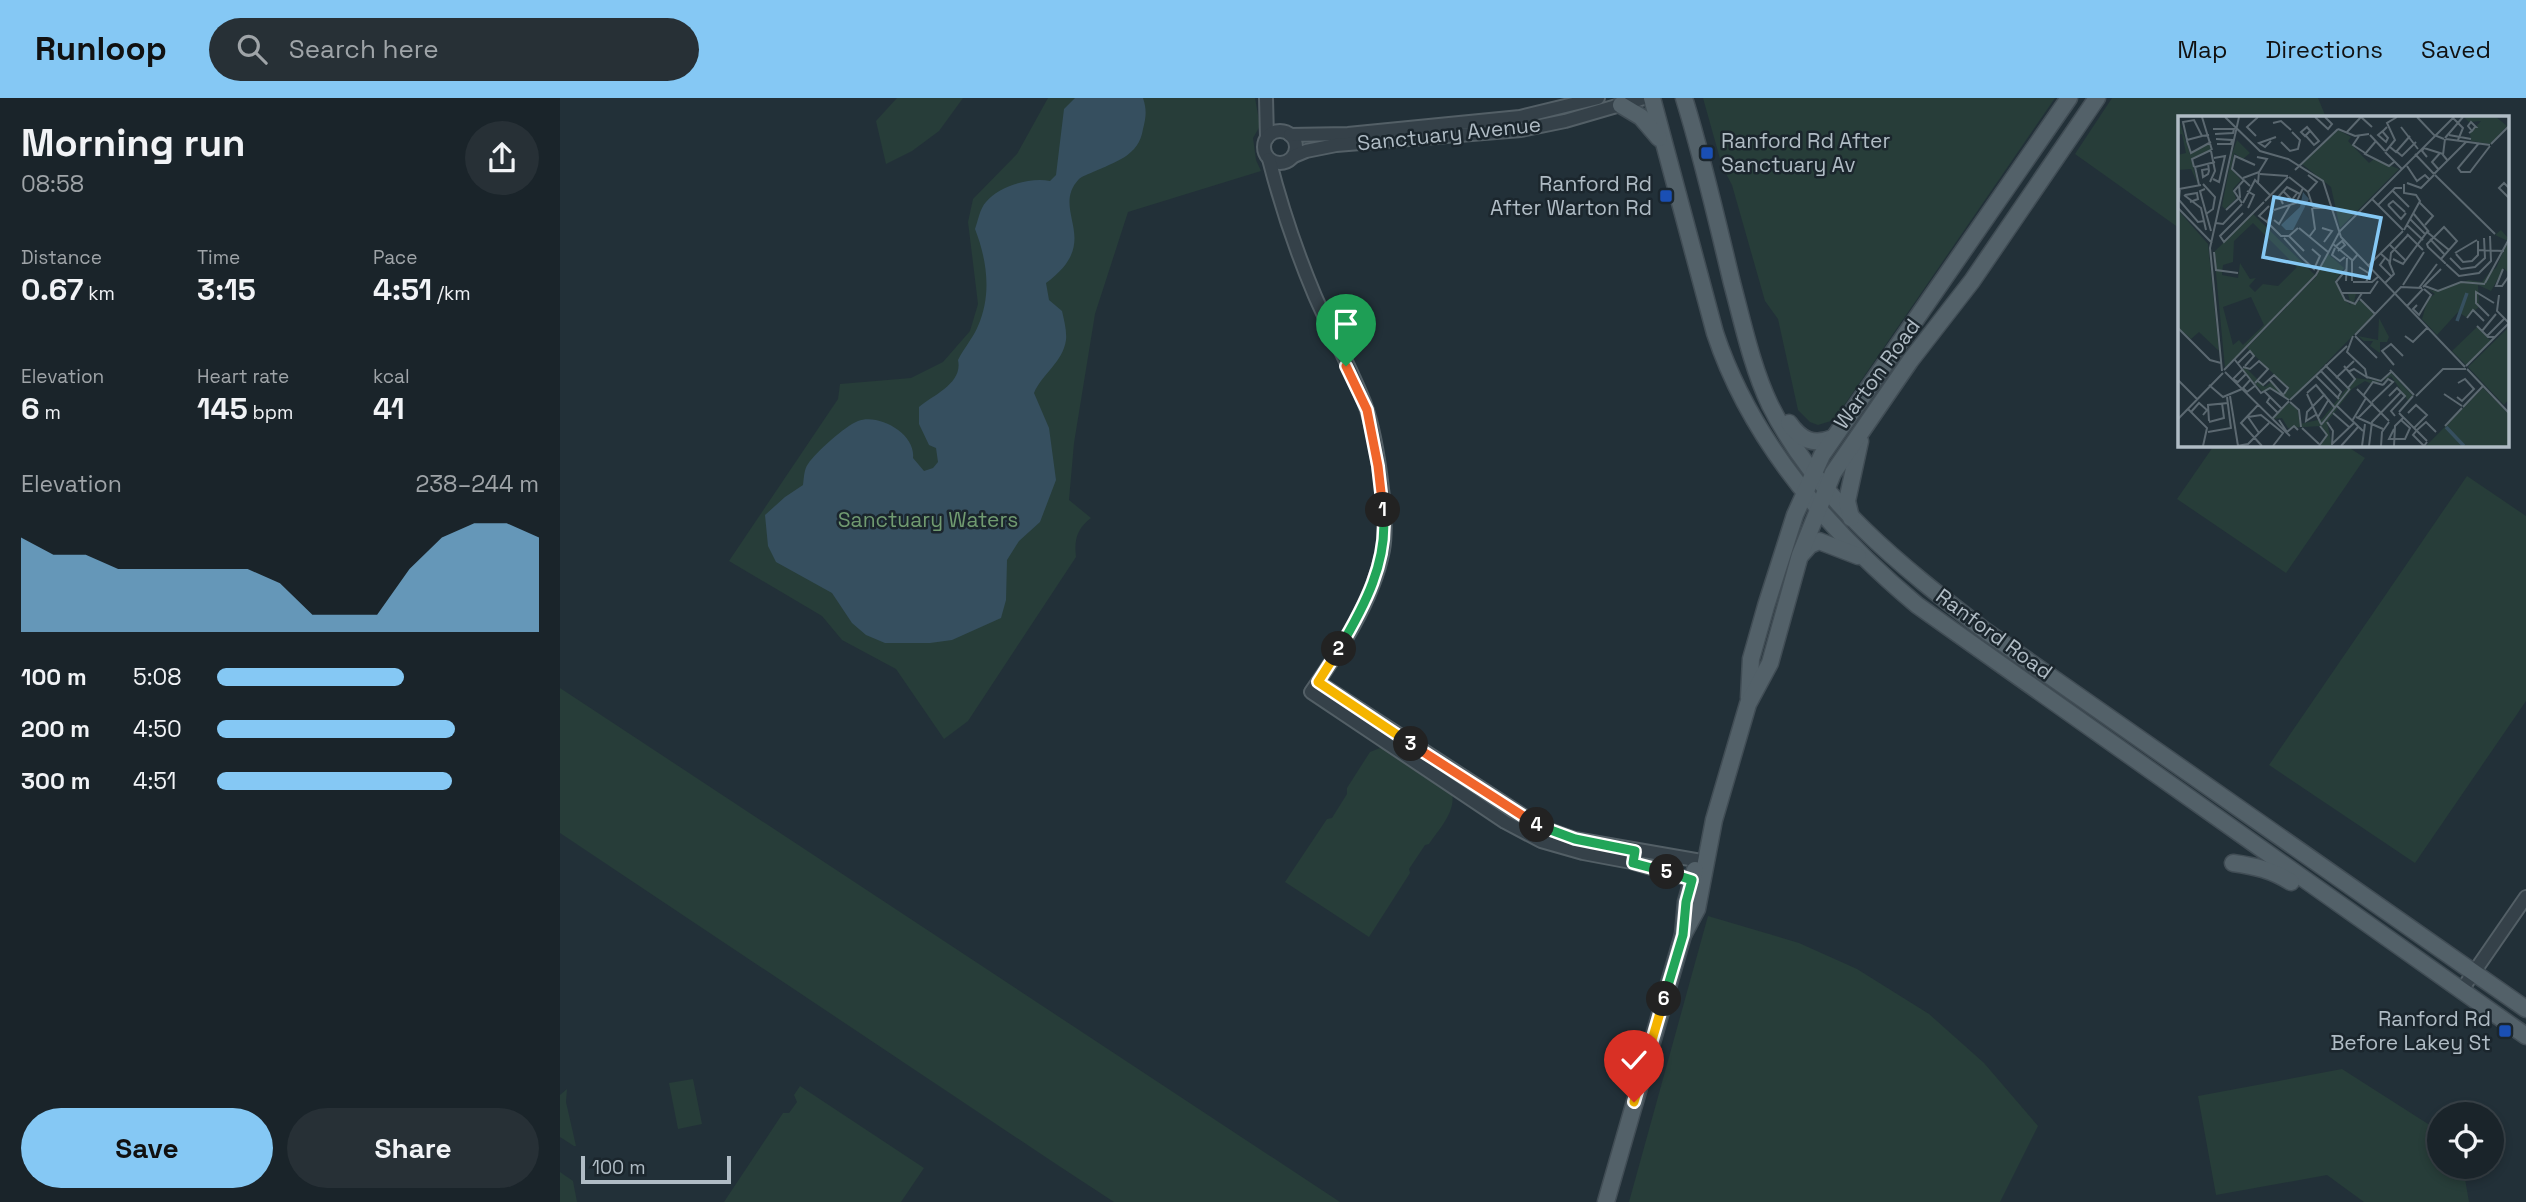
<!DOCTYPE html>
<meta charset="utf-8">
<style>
body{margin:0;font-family:"Space Grotesk",sans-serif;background:#273036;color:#f1f3f6;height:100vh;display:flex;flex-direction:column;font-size:26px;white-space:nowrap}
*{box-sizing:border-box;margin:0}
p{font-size:23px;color:#9fa4a8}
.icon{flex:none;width:38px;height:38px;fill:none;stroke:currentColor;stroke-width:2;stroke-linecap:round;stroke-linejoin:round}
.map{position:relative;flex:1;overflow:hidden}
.drawer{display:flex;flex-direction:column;background:#1a242a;width:560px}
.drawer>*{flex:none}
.tools{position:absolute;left:1867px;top:1004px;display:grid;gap:14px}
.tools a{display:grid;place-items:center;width:77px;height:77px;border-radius:50%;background:#1a242a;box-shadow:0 4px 10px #0003,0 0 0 2px #384147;font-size:35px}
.scale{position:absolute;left:21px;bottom:18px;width:150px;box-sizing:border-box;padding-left:7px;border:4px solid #b0bcc5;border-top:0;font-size:19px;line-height:24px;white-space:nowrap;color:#b0bcc5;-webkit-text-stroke:5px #1b262d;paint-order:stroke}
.pin{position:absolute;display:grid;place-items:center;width:60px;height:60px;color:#fff;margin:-72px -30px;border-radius:50% 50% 50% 0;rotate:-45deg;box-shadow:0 0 7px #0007}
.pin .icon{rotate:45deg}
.km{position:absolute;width:35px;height:35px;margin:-18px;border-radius:50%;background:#222;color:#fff;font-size:19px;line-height:35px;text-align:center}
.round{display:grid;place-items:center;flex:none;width:74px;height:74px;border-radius:37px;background:#273036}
.headline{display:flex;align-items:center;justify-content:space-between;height:119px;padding:0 21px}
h1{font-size:38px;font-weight:800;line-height:52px}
.figures{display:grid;grid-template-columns:repeat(3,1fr);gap:10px;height:119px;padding:7px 21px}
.figures div{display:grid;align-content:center}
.figures b{font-size:30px;font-weight:800}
.figures small{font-size:19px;font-weight:400}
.figures p{font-size:19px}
.chart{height:196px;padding:14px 21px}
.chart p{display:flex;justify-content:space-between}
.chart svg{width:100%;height:126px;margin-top:7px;fill:#85c8f4;opacity:.7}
.primary-button{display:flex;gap:14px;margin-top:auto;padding:14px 21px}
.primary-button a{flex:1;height:80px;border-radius:42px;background:#85c8f4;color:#111;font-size:28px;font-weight:800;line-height:80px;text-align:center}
.primary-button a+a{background:#273036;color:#f1f3f6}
ul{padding:0 21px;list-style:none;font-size:23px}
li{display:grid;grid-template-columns:112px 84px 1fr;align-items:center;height:52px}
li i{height:18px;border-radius:9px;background:#85c8f4}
header{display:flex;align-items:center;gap:42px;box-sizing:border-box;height:98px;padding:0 35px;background:#85c8f4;color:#111}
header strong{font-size:33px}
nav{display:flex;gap:38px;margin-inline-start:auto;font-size:24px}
.search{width:490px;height:63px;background:#273036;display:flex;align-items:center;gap:18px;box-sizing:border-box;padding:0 24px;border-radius:38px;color:#9fa4a8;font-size:26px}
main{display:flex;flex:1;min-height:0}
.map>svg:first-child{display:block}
.green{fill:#273d39}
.water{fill:#364f5f}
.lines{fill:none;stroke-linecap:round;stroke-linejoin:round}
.minor-casing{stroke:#535f66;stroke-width:16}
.major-casing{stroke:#414d55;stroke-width:19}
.minor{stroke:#354149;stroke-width:12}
.major{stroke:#536169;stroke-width:16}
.split-1-casing{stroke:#fff;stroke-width:14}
.split-2-casing{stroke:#fff;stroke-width:14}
.split-3-casing{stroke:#fff;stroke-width:14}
.split-4-casing{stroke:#fff;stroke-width:14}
.split-5-casing{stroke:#fff;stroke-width:14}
.split-6-casing{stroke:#fff;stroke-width:14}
.split-7-casing{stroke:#fff;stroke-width:14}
.split-1{stroke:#f0652b;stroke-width:9}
.split-2{stroke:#22a559;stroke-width:9}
.split-3{stroke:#f5b400;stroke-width:9}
.split-4{stroke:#f0652b;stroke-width:9}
.split-5{stroke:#22a559;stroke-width:9}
.split-6{stroke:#22a559;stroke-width:9}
.split-7{stroke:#f5b400;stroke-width:9}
.transit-dot{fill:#1a4fb4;stroke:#1b262d;stroke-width:2.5}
.labels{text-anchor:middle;stroke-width:5;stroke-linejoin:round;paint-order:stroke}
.street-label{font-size:21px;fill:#b0bcc5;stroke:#1b262d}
.poi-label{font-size:21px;fill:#b0bcc5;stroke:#1b262d;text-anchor:end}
.park-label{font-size:21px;fill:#709a70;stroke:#1b262d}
.inset-river{fill:none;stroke:#364f5f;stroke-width:3.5}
.inset-road{fill:none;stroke:#5b6870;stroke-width:2}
.view{fill:#85c8f4;fill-opacity:0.15;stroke:#85c8f4;stroke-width:3.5}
.inset-edge{fill:none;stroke:#b0bcc5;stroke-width:3.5}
</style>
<header>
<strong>Runloop</strong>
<div class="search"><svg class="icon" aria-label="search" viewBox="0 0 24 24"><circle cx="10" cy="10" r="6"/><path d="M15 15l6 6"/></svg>Search here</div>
<nav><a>Map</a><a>Directions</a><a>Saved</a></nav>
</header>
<main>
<section class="drawer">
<div class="headline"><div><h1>Morning run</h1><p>08:58</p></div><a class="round"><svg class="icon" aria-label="share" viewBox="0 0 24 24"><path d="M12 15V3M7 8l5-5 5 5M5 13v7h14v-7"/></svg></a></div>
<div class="figures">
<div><p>Distance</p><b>0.67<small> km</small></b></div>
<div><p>Time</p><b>3:15</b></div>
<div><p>Pace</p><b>4:51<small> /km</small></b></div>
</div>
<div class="figures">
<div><p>Elevation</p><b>6<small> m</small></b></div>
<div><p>Heart rate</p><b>145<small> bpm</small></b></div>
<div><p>kcal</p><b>41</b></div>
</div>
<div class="chart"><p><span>Elevation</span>238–244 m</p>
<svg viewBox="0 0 160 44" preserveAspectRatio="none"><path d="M0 44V11L10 17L20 17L30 22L40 22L50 22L60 22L70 22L80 27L90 38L100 38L110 38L120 22L130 11L140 6L150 6L160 11V44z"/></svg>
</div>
<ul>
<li><b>100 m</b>5:08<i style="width:58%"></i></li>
<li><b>200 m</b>4:50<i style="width:74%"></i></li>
<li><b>300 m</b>4:51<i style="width:73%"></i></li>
</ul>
<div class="primary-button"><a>Save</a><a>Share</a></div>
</section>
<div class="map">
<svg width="1966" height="1104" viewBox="0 0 1966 1104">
<rect width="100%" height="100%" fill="#223038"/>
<g class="green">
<polygon points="337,0 403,0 379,33 352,53 326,66 316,23"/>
<path d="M488 0H695L700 28 693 40 696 62 701 73 568 114 535 216 514 345 509 402 531 420C517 431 514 441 516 459L408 623 384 641 336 571 282 542 262 518 169 463 278 301 280 286 351 280 383 264 410 233 418 206 408 124 413 101 457 56Z"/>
<polygon points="1143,0 1495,0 1274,322 1258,327 1250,324 1238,312 1218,221 1205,203 1172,87 1162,68"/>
<polygon points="1552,0 1758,0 1765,17 1770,19 1619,19 1619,130 1515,56"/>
<polygon points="1655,346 1785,347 1805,360 1726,475 1617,401"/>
<polygon points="1907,378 1966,418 1966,603 1855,765 1709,667"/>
<polygon points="0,590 780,1104 554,1104 499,1068 0,735"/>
<path d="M820 650 829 651 892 695C896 714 879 731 869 746L865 747 849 771 850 775 809 839 725 784 767 721 772 720 787 696V690L810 654Z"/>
<polygon points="1148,818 1239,845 1297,871 1369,916 1424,965 1478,1028 1440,1104 1069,1104"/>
<polygon points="1782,971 1879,1033 1880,1069 1903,1069 1909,1104 1804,1104 1767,1077 1656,1097 1638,998"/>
<polygon points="133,981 142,1026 118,1031 109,985"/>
<polygon points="240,988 364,1070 341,1104 164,1104 223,1015 229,1015 237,1004 234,997"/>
<polygon points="7,991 6,1004 16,1048 14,1048 0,1039 0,997"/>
<polygon points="0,1074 13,1083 17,1104 0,1104"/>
</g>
<path class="water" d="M515 0H583C587 12 586 19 583 31 579 58 555 64 533 74 529 76 522 78 519 81 489 113 545 142 486 185L489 202 502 213C504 222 507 233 506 242 503 264 482 276 474 295L489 330 496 382 480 424 459 443 447 462 446 502 441 520 392 542 370 545H325L306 537 292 525 272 495 216 464 208 448 205 417 225 399 243 387C244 380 244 371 248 366 256 354 285 328 298 323 319 315 356 336 353 360L364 373 373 370 378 364 376 350 369 347 359 326V309C375 296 403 285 398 262 404 250 413 240 418 228 432 196 427 162 415 131 418 123 420 110 426 104 439 88 470 79 490 83L496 77 504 11Z"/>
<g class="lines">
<defs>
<g id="minor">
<polyline points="706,0 707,40"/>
<circle cx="720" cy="49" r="16"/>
<polyline points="730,37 788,36 960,19 1038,0"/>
<polyline points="734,58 746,53 776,47 961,32 1005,23 1084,0"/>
<path d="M709 61C721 108 736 153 755 198 770 232 788 265 802 299 816 330 829 419 823 452 813 503 780 552 751 594L945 724 981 743 1023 755 1071 764 1139 784"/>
<polyline points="758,584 981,729 1015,741 1147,764"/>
<polyline points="1901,893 1966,799"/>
</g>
<g id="major">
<path d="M1092 0 1155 235C1191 344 1269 433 1357 507L1966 938"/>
<path d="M1124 0C1143 61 1157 123 1172 185 1183 226 1192 269 1210 307 1258 403 1341 468 1424 532L1966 911"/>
<polyline points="1061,7 1081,19 1099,40"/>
<path d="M1229 325C1241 342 1253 348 1273 340"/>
<polyline points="1291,420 1287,403 1300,343"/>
<polyline points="1241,457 1250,447 1259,443 1298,458"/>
<polyline points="1189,600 1191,561 1206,508 1235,417 1262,357 1509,0"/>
<path d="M1673 765C1695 768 1712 772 1731 784"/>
<polyline points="1123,837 1137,811 1154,722 1188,606 1210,565 1240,457 1273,375 1350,263 1412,183 1537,0"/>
<polyline points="1046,1104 1123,837 1126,804 1135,772"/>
</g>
</defs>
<use href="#minor" class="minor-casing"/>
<use href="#major" class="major-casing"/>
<use href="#minor" class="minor"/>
<use href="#major" class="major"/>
</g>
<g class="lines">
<defs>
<polyline id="split-1" points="786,268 807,312 818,368 823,412"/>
<path id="split-2" d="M779 551C804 509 829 463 823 412"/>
<polyline id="split-3" points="779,551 758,584 851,646"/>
<polyline id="split-4" points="851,646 977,727"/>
<polyline id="split-5" points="977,727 1015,741 1075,753 1073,765 1107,774"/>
<polyline id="split-6" points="1104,901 1123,837 1126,804 1132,782 1107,774"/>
<polyline id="split-7" points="1074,1004 1104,901"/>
</defs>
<use href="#split-1" class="split-1-casing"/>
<use href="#split-2" class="split-2-casing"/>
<use href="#split-3" class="split-3-casing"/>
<use href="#split-4" class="split-4-casing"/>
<use href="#split-5" class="split-5-casing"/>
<use href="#split-6" class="split-6-casing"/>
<use href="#split-7" class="split-7-casing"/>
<use href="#split-1" class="split-1"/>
<use href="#split-2" class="split-2"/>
<use href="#split-3" class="split-3"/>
<use href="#split-4" class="split-4"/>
<use href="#split-5" class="split-5"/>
<use href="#split-6" class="split-6"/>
<use href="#split-7" class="split-7"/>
</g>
<g class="transit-dot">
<rect x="1140" y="48" width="14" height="14" rx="3.5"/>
<rect x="1099" y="91" width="14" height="14" rx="3.5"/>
<rect x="1938" y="926" width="14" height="14" rx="3.5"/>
</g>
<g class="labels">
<g class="street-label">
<text transform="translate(889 36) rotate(-6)" y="7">Sanctuary Avenue</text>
<text transform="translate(1317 276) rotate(-54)" y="7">Warton Road</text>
<text transform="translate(1434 536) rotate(36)" y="7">Ranford Road</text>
</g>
<g class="poi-label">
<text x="1161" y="50" text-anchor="start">Ranford Rd After<tspan x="1161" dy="24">Sanctuary Av</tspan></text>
<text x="1092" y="93">Ranford Rd<tspan x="1092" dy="24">After Warton Rd</tspan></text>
<text x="1931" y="928">Ranford Rd<tspan x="1931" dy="24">Before Lakey St</tspan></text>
</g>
<g class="park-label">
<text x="368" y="429">Sanctuary Waters</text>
</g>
</g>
<g transform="translate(1618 18)">
<rect width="331" height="331" fill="#223038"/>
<path d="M0 1 12 38 32 26 33 34 13 43 20 68 13 53 0 54V39L8 37 4 18 0 19ZM286 1H318L329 10 312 28 293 25 292 17 303 5 291 6ZM160 14 173 21 170 25 191 47 196 43 221 53 162 112 153 71 124 48ZM59 24 72 37 65 43 56 37 53 53 63 64 55 73 58 83 47 93 44 90 54 38ZM0 94 30 128 41 235 21 216 13 223 0 211ZM75 98 137 159 47 252 36 136ZM75 107 119 151 100 170 85 168 77 176 71 170 78 162 72 163 62 147 60 162 44 159 45 149 55 146 56 125ZM73 181 86 209 65 229 61 224 55 229 45 191ZM323 114 331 123V158L326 152 313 175 300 169 301 191 288 201 280 196 259 219 244 203 250 183 257 178 248 171 255 175 291 164 304 166 311 157 297 143 311 157 318 152 330 125 317 119ZM150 138 166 152 157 165 166 184 173 189 170 178H178L175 189 183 184 196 198 112 284 95 273 85 276 65 255 66 250 87 271 93 266 106 278 111 273 69 232 138 161ZM201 202 211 221 209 226H202V237L192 230 195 225H186L180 220 200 224ZM299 211 313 225 288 249 274 235ZM331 211V283L326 289 290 251ZM213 257 235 280 231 286 213 260 209 263 194 268 187 265 174 273 149 306 154 330H141L148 321 143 310 110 312 104 302 95 303 110 287 119 291 122 308 144 303 177 262 202 265ZM305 272 331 298V330H248Z" fill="#273d39" fill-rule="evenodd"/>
<path d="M125 76 131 83 115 114H108L103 109 122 91Z" fill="#364f5f"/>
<path class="inset-river" d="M279 205 289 177M268 311 286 330"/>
<path class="inset-road" d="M24 1 34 34M47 1 82 35 110 43 145 65 163 121 287 251M137 1 150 13 154 8 147 1M239 1 256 19 266 23M275 2 285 12 280 24M95 7 103 5 113 14M223 11 240 33M35 13H56L55 17 37 18M160 13 177 20 191 18M204 15 210 22 208 26 200 19 206 14 209 11M168 17 183 1 194 11M291 17 294 15 297 11H298L293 6 290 10 294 15M192 19 207 35M271 19 293 23M24 20 9 24 5 6 16 4 24 20 31 19M78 20 69 11 80 1M128 20 136 29 141 25 129 11 123 16 127 20 132 15M181 20 175 29 187 37M267 22 285 1M38 23 54 24 53 28H39M267 23 265 39 270 45M268 23 312 29M9 25 13 37 33 26M93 25 87 31 81 27 98 21M198 25 187 38 211 50 216 46M103 26 112 35 120 33 122 24 114 16M301 27 280 52 283 56H292L312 30M313 28 331 10M212 31 218 36 232 20M208 35 217 24 209 7 219 1M218 35 224 40 238 26M207 36 224 53M237 38 256 58M79 41 89 43 81 56M249 41 244 35 246 32 265 38M30 47 31 55 30 58 25 61 24 54 30 53M229 50 239 65 247 59 251 63M16 51 14 43 33 34M117 54 160 13M261 54 254 46 262 37M82 58 110 60M256 58 288 26M130 59 139 66 130 76M257 59 317 118M111 61 130 76 135 91M65 62 81 56 80 67M35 63 41 66 47 40 36 42M32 66 37 55 33 35M229 67 243 72 256 59M25 68 37 81 35 93 28 98M226 68V77L238 79 242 85 226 114M21 69 17 51 37 46M72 70 54 53 57 40 77 49M331 72 326 67 321 72 331 82M1 73 23 69M2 73 1 84 20 106 26 105M27 73 22 75 33 115M214 74 231 91M69 75 76 79 70 92M105 75 114 84 119 77M6 79 23 92 28 114M7 79 19 77 20 83 12 86M194 83 225 114M87 85 110 61M241 86 255 100 247 109M64 87 56 75 66 64M65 87 77 64 92 79M105 88 101 80 109 71 122 78M200 89 217 72H224M210 89 223 103 228 97M210 89 215 85 227 96M0 92 34 127M135 92H157M48 94 62 81 61 69M96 94 118 87 125 72M95 95 89 106 103 120H111L120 112M65 97 42 120 46 126 86 86M235 97 251 116M232 103 247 118M96 104 101 108 112 89M89 106 81 100 91 90M38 107 45 108 64 88M229 109 245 124M121 112 150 136M144 112 154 115 146 126M229 118 245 134M111 120 126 135M131 121 137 113 134 92M106 122 123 141M252 123 267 139M155 128 174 144M211 128 228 145M157 131 164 125 167 129 160 135M157 132 154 139 162 145 167 141M300 134 326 135M36 136 38 154 60 157M202 137 212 146 213 137 230 119M277 137 299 124M278 138 285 146 294 145 300 139V125M123 141 136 153 142 140 134 133M207 142 202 149 214 161M272 142 283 153 297 151 307 142 306 122M215 143 225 148 249 116 271 134M263 143 279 125 266 111 249 128 250 131 267 147V148M268 148 281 160 301 157 313 145 312 120M190 150 225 115M181 151 192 158 188 166M325 153 318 170H324L331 160M168 154 158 166 167 184 177 188 184 177M168 165 169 142M174 165V145L180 138M175 166H194L201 160M207 167 216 158 211 146M307 167 331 123M225 169 246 136M247 170 260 175 283 166 307 168M245 171 263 153M241 172 259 148M164 177H192L200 165M321 179 319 195 331 207M182 183 197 198M239 189 235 193 241 199 253 179 246 173M229 190 245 173M311 200 298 187V176L316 187M289 202 295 194 306 205M299 210 310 221H317M0 212 32 244 43 247M304 215 318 198M177 219 223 171 244 172M175 220 169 236 187 253 189 262M177 220 199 242M227 220 235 226 250 211M309 220 326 203M57 244 83 277 92 272 111 284M60 247 72 235 76 240 67 250M147 249 172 274M216 249 204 235 213 228 225 240M166 250 177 263 170 272M288 250 330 208M65 251 72 253 81 245 90 253 77 267M289 253 331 297M46 254 138 159 162 115 276 1M64 254 55 263 60 266 68 258M142 254 163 276 160 281M212 254 236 279M44 255 32 132 61 1M47 256 112 320M170 256 176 253 190 262M137 259 161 283M189 261 203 265 213 256M158 262 176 245M73 263 65 272 69 276 78 269M91 263 106 280M0 264 19 283M80 265 85 269 96 259 110 272 106 278M31 269 45 281 64 273M179 273 211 305M86 275 104 293M129 277 138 269 157 292M129 278 143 308M266 278 284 290M52 280 60 330M185 280 195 266 205 269M211 280 219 272 227 280 213 295 217 300M238 280 265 253H288M92 281 89 286 100 297M279 281 284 285 296 273 287 263 280 267M112 284 169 230M112 286 121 294 123 311M194 286 215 266 210 263 205 269M80 289 63 307 84 330M158 289 185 315M285 291 305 270M10 293 29 312 25 330M13 296 21 287 29 294 25 299M221 296 235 280M155 297 171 311M221 297 249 325M230 297 238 289 249 299 236 312M139 298 128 305 129 296 147 278M140 301 151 283M178 301 205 313M180 302 195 287M0 303 45 257M94 303 111 285M101 304 109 316 116 310 120 314M31 305 30 289 50 287M174 305 188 282M31 306 46 302 44 287M149 306 155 315 154 329M143 309 171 274M267 310 284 292M124 312 141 328M216 313 211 323H227L232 312 223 304M239 314 235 319 246 330 249 326M239 314 248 306 258 316M30 316 53 312 49 281M81 317 70 301 83 299 105 317 95 330M154 328 176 307M59 330 70 328 91 307M141 330 149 319 142 310M163 330 180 311M184 330 187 308M191 330 194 306 223 276M203 330 204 316 211 306M216 330 217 310 225 302"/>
<path class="view" d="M96 81 203 102 191 162 85 141Z"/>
<rect width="331" height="331" class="inset-edge"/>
</g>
</svg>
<div class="tools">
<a><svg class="icon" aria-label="locate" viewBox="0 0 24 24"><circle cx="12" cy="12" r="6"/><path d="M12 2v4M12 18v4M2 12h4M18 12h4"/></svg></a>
</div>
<div class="scale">100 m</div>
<div class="pin" style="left:786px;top:268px;background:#1e9e55"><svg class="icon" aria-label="arrive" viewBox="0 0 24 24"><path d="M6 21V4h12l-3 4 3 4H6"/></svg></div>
<div class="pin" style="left:1074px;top:1004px;background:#d93025"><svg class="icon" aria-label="check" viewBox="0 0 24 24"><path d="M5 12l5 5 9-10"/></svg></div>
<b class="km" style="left:823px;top:412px">1</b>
<b class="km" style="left:779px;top:551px">2</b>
<b class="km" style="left:851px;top:646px">3</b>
<b class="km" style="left:977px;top:727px">4</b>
<b class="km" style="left:1107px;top:774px">5</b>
<b class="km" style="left:1104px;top:901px">6</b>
</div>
</main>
